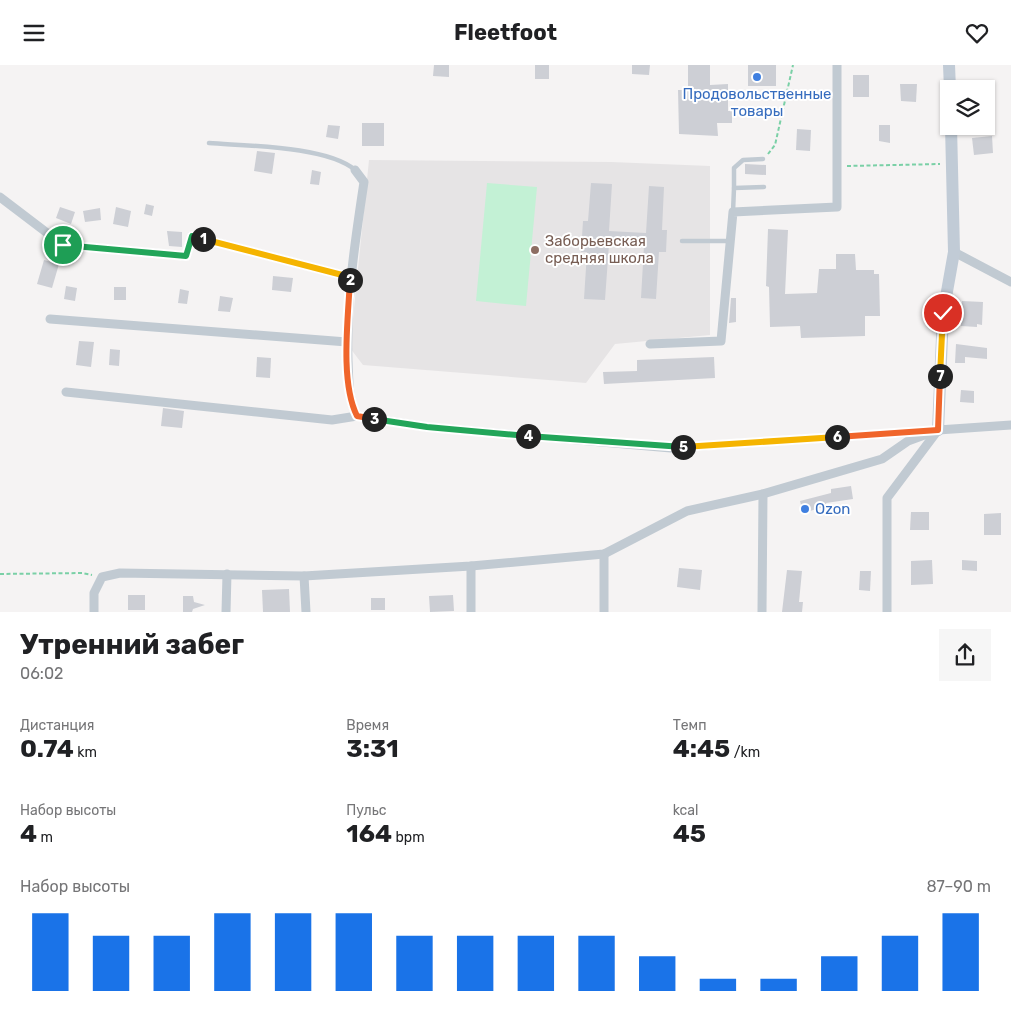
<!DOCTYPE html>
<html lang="ru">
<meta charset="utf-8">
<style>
body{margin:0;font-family:Rubik,sans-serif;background:#f6f6f6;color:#202124;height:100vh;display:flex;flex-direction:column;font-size:19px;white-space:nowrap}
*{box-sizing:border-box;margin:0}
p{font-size:16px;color:#757577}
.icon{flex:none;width:28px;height:28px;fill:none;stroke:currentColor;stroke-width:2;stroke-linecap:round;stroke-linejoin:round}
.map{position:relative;height:547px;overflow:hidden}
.sheet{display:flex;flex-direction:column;background:#fff;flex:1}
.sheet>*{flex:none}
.buttons{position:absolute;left:940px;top:15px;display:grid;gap:10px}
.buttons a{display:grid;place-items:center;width:55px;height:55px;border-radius:0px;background:#fff;box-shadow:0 1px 4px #0004;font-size:25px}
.pin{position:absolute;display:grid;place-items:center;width:42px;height:42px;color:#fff;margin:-21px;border:2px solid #fff;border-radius:50%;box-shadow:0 1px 5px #0007}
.km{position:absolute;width:25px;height:25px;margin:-12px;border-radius:50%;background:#222;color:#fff;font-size:14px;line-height:25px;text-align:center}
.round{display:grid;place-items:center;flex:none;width:52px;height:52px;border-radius:0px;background:#f6f6f6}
.headline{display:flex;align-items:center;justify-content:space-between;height:85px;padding:0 20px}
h1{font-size:28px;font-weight:700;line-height:38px}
.figures{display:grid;grid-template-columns:repeat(3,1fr);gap:8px;height:85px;padding:5px 20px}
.figures div{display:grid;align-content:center}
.figures b{font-size:25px;font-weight:700}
.figures small{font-size:14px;font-weight:400}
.figures p{font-size:14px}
.chart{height:140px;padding:10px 20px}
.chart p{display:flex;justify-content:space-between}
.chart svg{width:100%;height:90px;margin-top:5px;stroke:#1a73e8;stroke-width:6}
header{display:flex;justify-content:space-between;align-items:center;height:65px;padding:0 20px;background:#fff;font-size:22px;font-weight:700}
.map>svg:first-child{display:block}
.education{fill:#e6e4e5}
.green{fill:#c3f1d5}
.building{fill:#cdcfd5}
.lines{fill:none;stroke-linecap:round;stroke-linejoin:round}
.path{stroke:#7ad0a6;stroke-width:2;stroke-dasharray:4 2.5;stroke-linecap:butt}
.lane{stroke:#c1cad2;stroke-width:4.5}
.street{stroke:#c1cad2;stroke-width:9}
.secondary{stroke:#c1cbd6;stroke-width:12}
.split-1-casing{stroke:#fff;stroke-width:10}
.split-2-casing{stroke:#fff;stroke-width:10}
.split-3-casing{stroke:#fff;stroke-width:10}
.split-4-casing{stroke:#fff;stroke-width:10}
.split-5-casing{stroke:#fff;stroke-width:10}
.split-6-casing{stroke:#fff;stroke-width:10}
.split-7-casing{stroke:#fff;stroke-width:10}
.split-8-casing{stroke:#fff;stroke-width:10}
.split-1{stroke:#22a559;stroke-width:6}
.split-2{stroke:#f5b400;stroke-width:6}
.split-3{stroke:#f0652b;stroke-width:6}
.split-4{stroke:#22a559;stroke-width:6}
.split-5{stroke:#22a559;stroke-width:6}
.split-6{stroke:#f5b400;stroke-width:6}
.split-7{stroke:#f0652b;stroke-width:6}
.split-8{stroke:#f5b400;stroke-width:6}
.shop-dot{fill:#3f7fe0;stroke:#fff;stroke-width:2}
.education-dot{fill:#8d6e63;stroke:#fff;stroke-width:2}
.labels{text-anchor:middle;stroke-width:4;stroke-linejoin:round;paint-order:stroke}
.shop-label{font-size:15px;fill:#366cbe;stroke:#fff}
.education-label{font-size:15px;fill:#785e54;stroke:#fff;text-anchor:start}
</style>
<header><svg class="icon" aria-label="menu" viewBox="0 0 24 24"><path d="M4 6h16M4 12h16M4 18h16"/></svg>Fleetfoot<svg class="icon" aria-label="heart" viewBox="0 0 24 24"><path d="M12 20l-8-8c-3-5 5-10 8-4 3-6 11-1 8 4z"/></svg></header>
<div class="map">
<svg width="1011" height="547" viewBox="0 0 1011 547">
<rect width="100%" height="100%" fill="#f5f3f3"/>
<polygon class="education" points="369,95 611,97 710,101 710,270 615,279 586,318 363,300 350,283"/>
<polygon class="green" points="487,118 537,122 526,241 476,236"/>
<g class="building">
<polygon points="434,0 449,0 449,12 433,11"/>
<rect x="535" y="0" width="14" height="14"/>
<polygon points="632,0 650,0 649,10 632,9"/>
<polygon points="688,0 710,0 710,20 728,19 728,46 732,46 732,58 717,58 718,71 679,69 678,25 688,25"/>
<rect x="748" y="0" width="28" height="21"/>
<rect x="853" y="10" width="16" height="22"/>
<polygon points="900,19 917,19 916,37 901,36"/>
<rect x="362" y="58" width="22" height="23"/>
<polygon points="328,60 340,61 338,74 326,72"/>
<polygon points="879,60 890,60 890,78 879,76"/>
<polygon points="797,64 811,65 810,86 796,85"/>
<polygon points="992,71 993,88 974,90 972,73"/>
<polygon points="257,86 275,88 272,109 254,106"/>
<polygon points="745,99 766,100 766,110 745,109"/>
<polygon points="312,105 321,107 319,120 310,119"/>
<polygon points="591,118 612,119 609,166 646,168 649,121 664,122 662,165 667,165 666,187 659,187 656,234 641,233 644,181 609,179 605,235 584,234 587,187 581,187 583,156 588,156"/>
<polygon points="146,139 154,141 152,151 144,149"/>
<polygon points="60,142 75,147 71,159 56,153"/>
<polygon points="116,142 131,146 128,162 113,159"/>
<polygon points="100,143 101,155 85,157 83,146"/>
<polygon points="768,164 788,165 785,229 817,228 819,204 836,204 836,189 855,189 856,205 874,205 874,209 879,209 880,251 865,251 865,271 801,273 800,261 770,262 769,222 766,221"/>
<polygon points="167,166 182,167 182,182 169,181"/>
<polygon points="44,195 59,199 52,223 37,219"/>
<polygon points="273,211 293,213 291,227 272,225"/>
<polygon points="66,221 77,223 75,236 64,234"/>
<rect x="114" y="222" width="12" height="13"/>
<polygon points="180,224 189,226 187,239 178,238"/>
<polygon points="220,231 233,233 230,247 218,246"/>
<polygon points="731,233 736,233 736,257 729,258"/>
<polygon points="962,236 983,237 982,260 977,259 977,262 961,261"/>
<polygon points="79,276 94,277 91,302 76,300"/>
<polygon points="956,279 987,283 987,294 965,292 965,298 955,298"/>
<polygon points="110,284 120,285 119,301 109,300"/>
<polygon points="257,292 271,293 270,313 256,312"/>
<polygon points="714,292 715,313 604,319 603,307 637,306 637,295"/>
<polygon points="961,325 974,326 974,338 960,337"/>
<polygon points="163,343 184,346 182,363 161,361"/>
<polygon points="851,421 853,434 826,438 827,441 803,448 800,436 831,428 831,424"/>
<polygon points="911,447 929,447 929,465 910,465"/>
<polygon points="1001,448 1001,470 984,470 984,449"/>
<polygon points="932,495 933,519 911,520 911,496"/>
<polygon points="962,495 977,496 977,506 962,505"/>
<polygon points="679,503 702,505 700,525 677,522"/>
<polygon points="787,505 802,506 799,537 803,537 802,547 782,547"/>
<polygon points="860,506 871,506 870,526 859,525"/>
<polygon points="289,524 290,547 263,547 262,525"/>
<rect x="128" y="530" width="17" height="15"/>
<polygon points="453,530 454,546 430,547 429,531"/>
<polygon points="183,531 193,531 194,537 205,540 193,544 192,547 183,547"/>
<rect x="371" y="533" width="14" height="12"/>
</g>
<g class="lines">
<g class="path">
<polyline points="768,89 775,80 793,0"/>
<polyline points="847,101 940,99"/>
<polyline points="0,509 82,508 92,510"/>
</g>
<g class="lane">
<path d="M209 78C246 81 327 81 355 105"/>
<polyline points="734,123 734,103 743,95 763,94"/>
<polyline points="733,147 734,123 764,122"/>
<polyline points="682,176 730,176"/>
</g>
<g class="street">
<path d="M355 105 364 117C355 176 346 235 348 296 349 316 348 333 357 351L427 362 671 383 928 366"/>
<polyline points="0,132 63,180 186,191 192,171 350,212"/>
<polyline points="954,187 1011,217"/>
<polyline points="50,254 347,277"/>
<polyline points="650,279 721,276 733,147 837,142 837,0"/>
<polyline points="66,327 332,355 357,351"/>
<polyline points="471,501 471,547"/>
<polyline points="304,511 306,547"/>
<polyline points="94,547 94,528 102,512 120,508 304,511 471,501 604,489 687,446 763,429 882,394 908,376 938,365 1011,360"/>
<polyline points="226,547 227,509"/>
<polyline points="604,547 604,489"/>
<polyline points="762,547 763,429"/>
<polyline points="887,547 887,433 938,365"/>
</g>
<g class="secondary">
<polyline points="949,0 950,24"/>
<polyline points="938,365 943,249 954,187 951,61"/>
</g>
</g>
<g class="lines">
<defs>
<polyline id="split-1" points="63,180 186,191 192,171 203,174"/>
<polyline id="split-2" points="203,174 350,212 350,215"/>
<path id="split-3" d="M350 215C348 254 340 317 357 351L374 354"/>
<polyline id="split-4" points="374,354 427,362 528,371"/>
<polyline id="split-5" points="528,371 683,382"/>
<polyline id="split-6" points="683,382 837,372"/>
<polyline id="split-7" points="837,372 938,365 940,311"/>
<polyline id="split-8" points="940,311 943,248"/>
</defs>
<use href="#split-1" class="split-1-casing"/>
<use href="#split-2" class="split-2-casing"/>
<use href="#split-3" class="split-3-casing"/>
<use href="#split-4" class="split-4-casing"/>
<use href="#split-5" class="split-5-casing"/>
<use href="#split-6" class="split-6-casing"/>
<use href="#split-7" class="split-7-casing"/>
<use href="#split-8" class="split-8-casing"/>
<use href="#split-1" class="split-1"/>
<use href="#split-2" class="split-2"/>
<use href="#split-3" class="split-3"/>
<use href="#split-4" class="split-4"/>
<use href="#split-5" class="split-5"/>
<use href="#split-6" class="split-6"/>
<use href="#split-7" class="split-7"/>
<use href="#split-8" class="split-8"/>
</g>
<g class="shop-dot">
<circle cx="757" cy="12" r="5"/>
<circle cx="805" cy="444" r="5"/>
</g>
<circle class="education-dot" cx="535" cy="185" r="5"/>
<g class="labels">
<g class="shop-label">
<text x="757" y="34">Продовольственные<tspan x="757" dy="17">товары</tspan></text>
<text x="815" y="449" text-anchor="start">Ozon</text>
</g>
<g class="education-label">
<text x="545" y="181">Заборьевская<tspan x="545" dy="17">средняя школа</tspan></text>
</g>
</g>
</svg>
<div class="buttons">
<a><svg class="icon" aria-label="layers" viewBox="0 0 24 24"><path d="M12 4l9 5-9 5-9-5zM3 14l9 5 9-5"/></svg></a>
</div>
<div class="pin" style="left:63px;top:180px;background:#1e9e55"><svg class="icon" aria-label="arrive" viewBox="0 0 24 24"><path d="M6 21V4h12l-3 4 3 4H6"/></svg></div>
<div class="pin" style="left:943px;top:248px;background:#d93025"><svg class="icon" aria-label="check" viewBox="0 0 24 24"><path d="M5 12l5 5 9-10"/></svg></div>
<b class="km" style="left:203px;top:174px">1</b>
<b class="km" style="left:350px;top:215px">2</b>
<b class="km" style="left:374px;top:354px">3</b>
<b class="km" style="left:528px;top:371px">4</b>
<b class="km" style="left:683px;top:382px">5</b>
<b class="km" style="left:837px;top:372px">6</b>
<b class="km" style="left:940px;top:311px">7</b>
</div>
<section class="sheet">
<div class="headline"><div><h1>Утренний забег</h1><p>06:02</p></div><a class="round"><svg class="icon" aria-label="share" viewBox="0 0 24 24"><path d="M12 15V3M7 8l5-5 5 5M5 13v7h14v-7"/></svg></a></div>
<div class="figures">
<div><p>Дистанция</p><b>0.74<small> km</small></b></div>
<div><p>Время</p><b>3:31</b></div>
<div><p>Темп</p><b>4:45<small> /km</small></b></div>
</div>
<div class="figures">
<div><p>Набор высоты</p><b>4<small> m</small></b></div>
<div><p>Пульс</p><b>164<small> bpm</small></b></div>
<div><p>kcal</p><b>45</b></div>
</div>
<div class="chart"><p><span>Набор высоты</span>87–90 m</p>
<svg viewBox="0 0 160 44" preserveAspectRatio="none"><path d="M5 44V6M15 44V17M25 44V17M35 44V6M45 44V6M55 44V6M65 44V17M75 44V17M85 44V17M95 44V17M105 44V27M115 44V38M125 44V38M135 44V27M145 44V17M155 44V6"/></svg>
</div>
</section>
